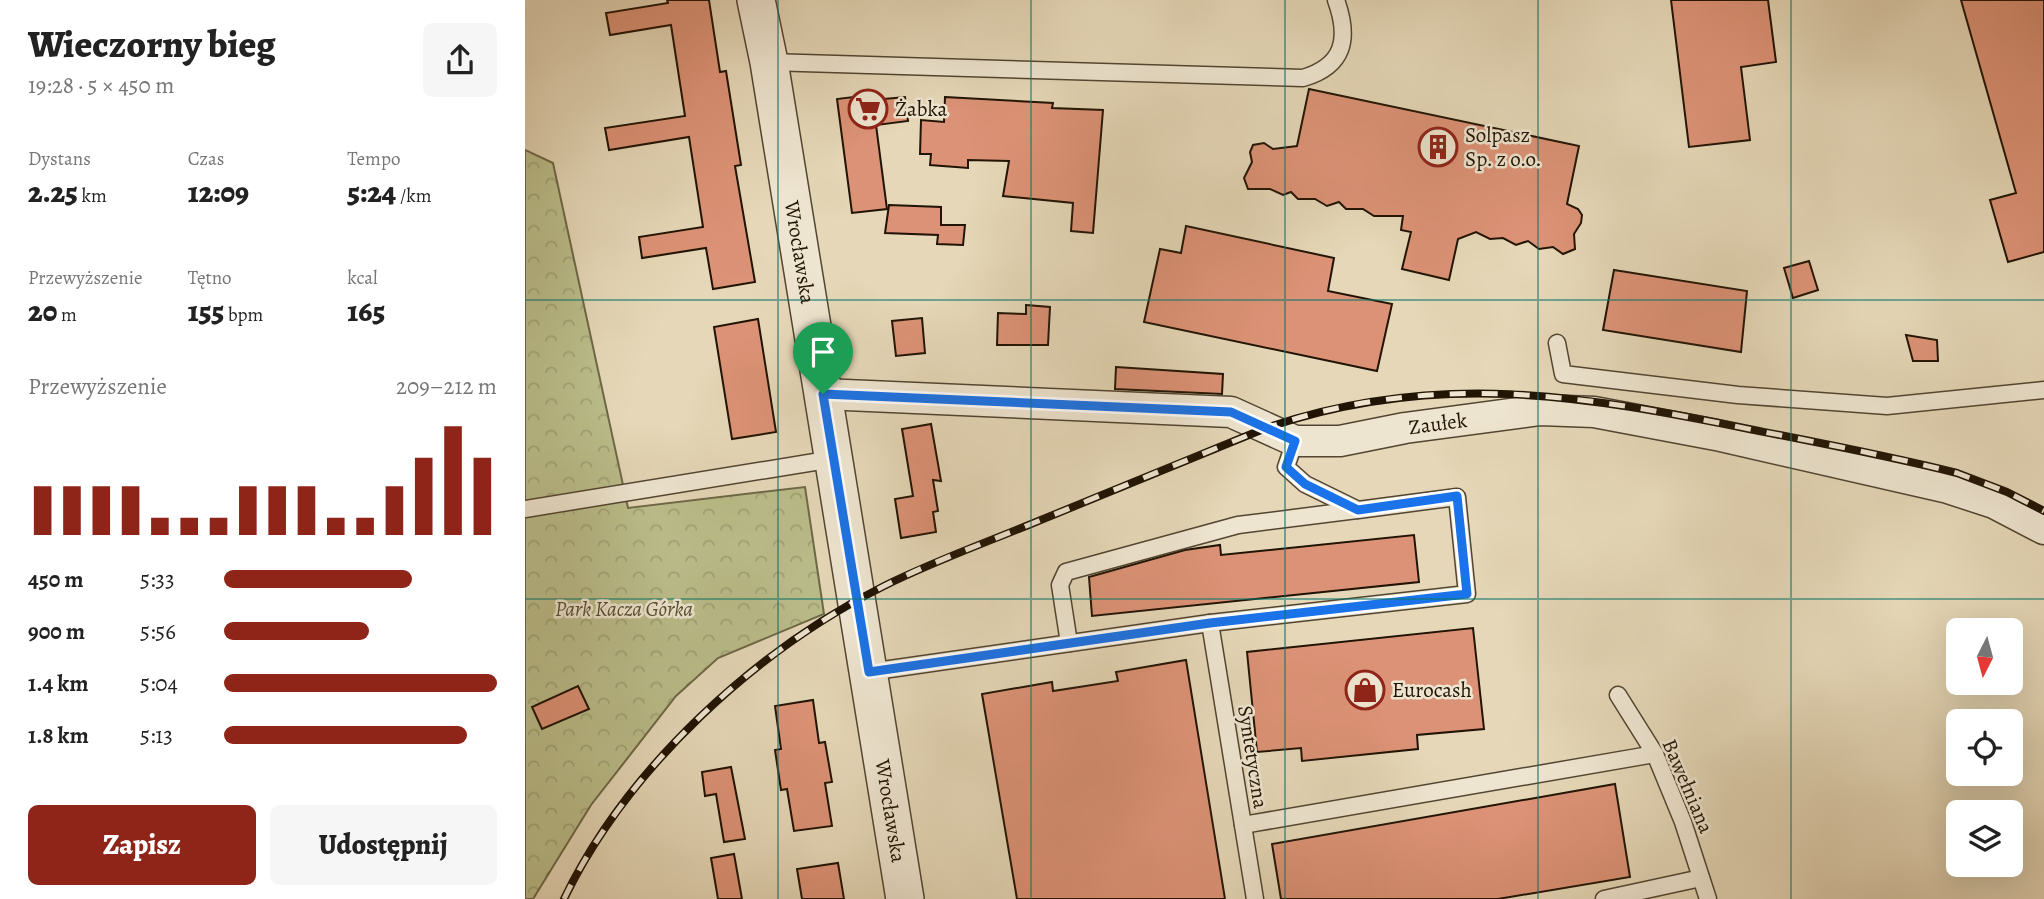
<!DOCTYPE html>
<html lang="pl">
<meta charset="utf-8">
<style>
body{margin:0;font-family:Alegreya,serif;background:#f6f6f6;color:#222;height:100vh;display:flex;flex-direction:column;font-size:26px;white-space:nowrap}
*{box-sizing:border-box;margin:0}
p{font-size:23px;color:#767676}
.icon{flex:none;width:38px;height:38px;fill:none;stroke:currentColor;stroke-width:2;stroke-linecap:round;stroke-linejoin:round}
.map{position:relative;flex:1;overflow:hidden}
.panel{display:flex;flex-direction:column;background:#fff;width:525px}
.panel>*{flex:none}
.needle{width:46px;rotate:186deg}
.fabs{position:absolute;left:1421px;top:618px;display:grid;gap:14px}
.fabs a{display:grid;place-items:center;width:77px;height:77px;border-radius:10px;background:#fff;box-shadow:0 7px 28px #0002;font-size:35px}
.pin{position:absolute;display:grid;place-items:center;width:60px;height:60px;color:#fff;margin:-72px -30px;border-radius:50% 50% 50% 0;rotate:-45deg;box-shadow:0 0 7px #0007}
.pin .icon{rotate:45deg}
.round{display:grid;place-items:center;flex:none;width:74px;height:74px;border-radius:10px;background:#f6f6f6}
.head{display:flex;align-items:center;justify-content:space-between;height:119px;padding:0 28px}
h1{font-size:38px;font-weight:800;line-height:52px}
.figures{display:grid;grid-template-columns:repeat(3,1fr);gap:10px;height:119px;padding:7px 28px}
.figures div{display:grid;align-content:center}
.figures b{font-size:30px;font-weight:800}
.figures small{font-size:19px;font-weight:400}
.figures p{font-size:19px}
.chart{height:196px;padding:14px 28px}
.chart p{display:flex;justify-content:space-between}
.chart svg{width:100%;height:126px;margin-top:7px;stroke:#8f2418;stroke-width:6}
.primary-button{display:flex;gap:14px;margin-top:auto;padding:14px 28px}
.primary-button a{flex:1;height:80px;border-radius:10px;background:#8f2418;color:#fff;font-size:28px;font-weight:800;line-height:80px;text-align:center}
.primary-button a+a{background:#f6f6f6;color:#222}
ul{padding:0 28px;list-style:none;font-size:23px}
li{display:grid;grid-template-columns:112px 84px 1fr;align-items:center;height:52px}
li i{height:18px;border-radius:9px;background:#8f2418}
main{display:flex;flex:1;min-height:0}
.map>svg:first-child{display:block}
.park{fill:url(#park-crowns);stroke:#6e6847;stroke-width:2}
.building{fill:#dc9276;stroke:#211404;stroke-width:2}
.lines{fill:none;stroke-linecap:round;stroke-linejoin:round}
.service-casing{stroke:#524531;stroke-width:19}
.minor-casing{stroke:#524531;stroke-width:33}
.tertiary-casing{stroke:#524531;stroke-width:40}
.service{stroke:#eee5d0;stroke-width:16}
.minor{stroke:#eee5d0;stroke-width:30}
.tertiary{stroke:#eee5d0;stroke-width:37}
.rail-casing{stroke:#211404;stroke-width:8}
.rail{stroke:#eee5d0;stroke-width:5;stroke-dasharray:16;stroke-linecap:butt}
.route-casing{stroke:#fff;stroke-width:14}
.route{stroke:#1a73e8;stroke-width:9}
.grid{fill:none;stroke:#0f766e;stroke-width:2;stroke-opacity:0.55}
.labels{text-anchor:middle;stroke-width:5;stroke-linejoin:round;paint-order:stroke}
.poi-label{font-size:21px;fill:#211404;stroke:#eee5d0;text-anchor:start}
.street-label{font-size:21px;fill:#211404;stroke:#eee5d0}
.park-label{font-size:21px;font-style:italic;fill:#574f33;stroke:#eee5d0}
</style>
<main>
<section class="panel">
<div class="head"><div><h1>Wieczorny bieg</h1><p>19:28 · 5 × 450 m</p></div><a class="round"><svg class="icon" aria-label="share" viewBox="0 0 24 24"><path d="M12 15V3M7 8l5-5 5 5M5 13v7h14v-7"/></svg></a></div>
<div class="figures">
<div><p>Dystans</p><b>2.25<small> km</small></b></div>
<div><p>Czas</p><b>12:09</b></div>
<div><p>Tempo</p><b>5:24<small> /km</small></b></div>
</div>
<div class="figures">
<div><p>Przewyższenie</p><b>20<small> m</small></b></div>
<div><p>Tętno</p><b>155<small> bpm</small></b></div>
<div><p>kcal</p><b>165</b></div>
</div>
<div class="chart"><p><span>Przewyższenie</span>209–212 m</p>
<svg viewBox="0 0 160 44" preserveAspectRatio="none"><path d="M5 44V27M15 44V27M25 44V27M35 44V27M45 44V38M55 44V38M65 44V38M75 44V27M85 44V27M95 44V27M105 44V38M115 44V38M125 44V27M135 44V17M145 44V6M155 44V17"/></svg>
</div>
<ul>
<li><b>450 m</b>5:33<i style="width:69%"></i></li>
<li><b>900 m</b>5:56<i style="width:53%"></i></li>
<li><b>1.4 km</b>5:04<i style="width:100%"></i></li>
<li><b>1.8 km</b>5:13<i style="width:89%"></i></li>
</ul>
<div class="primary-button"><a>Zapisz</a><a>Udostępnij</a></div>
</section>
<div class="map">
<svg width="1519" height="899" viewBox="0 0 1519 899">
<defs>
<pattern id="park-crowns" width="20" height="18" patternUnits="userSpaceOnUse" patternTransform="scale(1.75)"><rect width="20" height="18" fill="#babd8a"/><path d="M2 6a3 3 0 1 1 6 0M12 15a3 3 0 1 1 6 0" fill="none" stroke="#a0a275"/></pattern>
</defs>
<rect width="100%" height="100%" fill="#e5d7b7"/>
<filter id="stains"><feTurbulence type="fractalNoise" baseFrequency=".00286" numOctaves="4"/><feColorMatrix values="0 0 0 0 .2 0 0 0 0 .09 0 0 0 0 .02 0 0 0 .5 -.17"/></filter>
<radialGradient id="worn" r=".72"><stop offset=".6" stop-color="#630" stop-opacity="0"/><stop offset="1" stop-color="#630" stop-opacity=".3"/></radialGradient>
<polygon class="park" points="0,150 28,163 103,508 280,487 299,614 193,658 151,696 66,805 8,899 0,899"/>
<g class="building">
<polygon points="142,0 184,0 195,72 201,71 216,165 210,166 230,282 188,289 181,248 117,258 114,237 178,227 164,137 84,150 80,128 160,116 146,25 85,35 81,13 143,3"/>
<polygon points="1146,0 1243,0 1251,62 1216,67 1225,140 1164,147"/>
<polygon points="1436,0 1519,0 1519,252 1483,262 1465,200 1491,193"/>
<polygon points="784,89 1054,146 1042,204 1053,209 1057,215 1056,223 1049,234 1050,249 1038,254 1028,247 1014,249 1003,241 991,245 978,238 965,239 951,232 933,239 924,280 877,269 886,232 876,230 878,216 849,216 838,209 821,209 814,202 802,206 790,199 773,199 766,192 758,195 745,189 723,189 719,178 727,162 725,152 728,145 739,143 748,149 772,146"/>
<polygon points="336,96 337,101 380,97 383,121 351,125 362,209 327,213 312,99"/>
<polygon points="420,97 528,103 527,108 578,110 568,233 546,231 548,203 478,196 484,161 443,160 443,168 405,165 406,154 395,154 396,120 419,122"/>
<polygon points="364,205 416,207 416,225 440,225 438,245 412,244 413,235 360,233"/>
<polygon points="661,226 809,258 803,291 867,304 852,371 619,322 635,249 656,253"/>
<polygon points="1284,261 1293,290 1268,298 1259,268"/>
<polygon points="1089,270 1222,291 1216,352 1078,330"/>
<polygon points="501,305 525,307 523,345 472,345 473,313 501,314"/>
<polygon points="397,318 400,353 371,356 367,321"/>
<polygon points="233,319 251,432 207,439 189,327"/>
<polygon points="1381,335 1412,340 1413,361 1388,361"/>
<polygon points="591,367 698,374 697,394 590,389"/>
<polygon points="406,424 416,481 408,480 413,511 408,512 411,532 376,538 370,499 388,496 377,429"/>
<polygon points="889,535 894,582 567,616 564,577 660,550 695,545 696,555"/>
<polygon points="948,628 959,729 892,735 893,749 777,761 776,748 732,752 722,652"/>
<polygon points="661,660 700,899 492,899 457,694 527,682 528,691 593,681 591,672"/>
<polygon points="53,686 64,709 17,729 7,707"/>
<polygon points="288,700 294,743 300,742 307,782 300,783 307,826 269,831 262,789 256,790 250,750 256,749 250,706"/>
<polygon points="206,767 220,839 199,842 191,794 180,796 177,772"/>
<polygon points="1090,784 1105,877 973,899 756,899 747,844"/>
<polygon points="209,854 217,899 193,899 186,858"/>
<polygon points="313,863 319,899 277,899 272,869"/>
</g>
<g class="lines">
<defs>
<g id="service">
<path d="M244 62 778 78C819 66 825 39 811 0"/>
<polyline points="1032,343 1038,374 1213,395 1362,406 1519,390"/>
<polyline points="0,509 308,459"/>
<polyline points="685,623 730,899"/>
<polyline points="544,643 535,585 541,572 713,525 832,510"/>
<polyline points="344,672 685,623 942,594 932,497 833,510 780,484 761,467 770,441"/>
<polyline points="1093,695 1130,754 1158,822 1183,899"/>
<polyline points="718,825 1130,754"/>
<polyline points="1079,899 1176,878"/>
</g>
<g id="minor">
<path id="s1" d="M298 394 706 412 770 441H815L880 428 1015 410 1069 412 1191 435 1423 488 1469 503 1519 529"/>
</g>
<g id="tertiary">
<path id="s2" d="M231 0 244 62 380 899"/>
</g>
</defs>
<use href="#service" class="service-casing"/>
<use href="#minor" class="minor-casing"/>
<use href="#tertiary" class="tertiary-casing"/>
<use href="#service" class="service"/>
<use href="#minor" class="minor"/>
<use href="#tertiary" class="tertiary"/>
<defs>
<path id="rail" d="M39 899C102 768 231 650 359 586 407 562 457 544 506 524 584 492 662 460 741 428 910 370 1058 395 1229 430 1296 443 1364 456 1432 473L1482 492 1519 511"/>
</defs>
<use href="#rail" class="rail-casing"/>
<use href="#rail" class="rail"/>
</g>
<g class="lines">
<defs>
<polygon id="route" points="298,394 706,412 770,441 761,467 780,484 833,510 932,496 942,594 685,623 344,672"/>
</defs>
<use href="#route" class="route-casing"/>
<use href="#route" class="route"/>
</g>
<path class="grid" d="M253 0V899M506 0V899M760 0V899M1013 0V899M1266 0V899M0 300H1519M0 599H1519"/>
<defs>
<symbol id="supermarket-ring" viewBox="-11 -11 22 22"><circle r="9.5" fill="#eee5d0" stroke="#8f2418" stroke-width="1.5"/><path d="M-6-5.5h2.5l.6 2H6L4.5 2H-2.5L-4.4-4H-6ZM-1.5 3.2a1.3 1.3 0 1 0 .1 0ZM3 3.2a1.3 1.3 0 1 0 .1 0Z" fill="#8f2418"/></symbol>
<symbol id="building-ring" viewBox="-11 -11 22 22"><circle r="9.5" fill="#eee5d0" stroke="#8f2418" stroke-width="1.5"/><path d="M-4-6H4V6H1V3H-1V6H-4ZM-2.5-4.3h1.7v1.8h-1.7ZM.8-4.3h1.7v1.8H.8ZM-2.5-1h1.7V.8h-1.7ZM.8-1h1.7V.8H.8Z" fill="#8f2418"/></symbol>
<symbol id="shop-ring" viewBox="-11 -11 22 22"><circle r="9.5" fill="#eee5d0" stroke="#8f2418" stroke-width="1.5"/><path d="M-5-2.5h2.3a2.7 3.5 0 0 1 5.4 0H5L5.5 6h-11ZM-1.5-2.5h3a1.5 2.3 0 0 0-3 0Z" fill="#8f2418"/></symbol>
</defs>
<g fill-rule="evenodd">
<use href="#supermarket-ring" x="321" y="87" width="44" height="44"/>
<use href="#building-ring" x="891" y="125" width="44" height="44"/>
<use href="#shop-ring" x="818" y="668" width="44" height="44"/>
</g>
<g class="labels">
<g class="poi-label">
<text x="370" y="116">Żabka</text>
<text x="940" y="142">Solpasz<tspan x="940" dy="24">Sp. z o.o.</tspan></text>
<text x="867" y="697">Eurocash</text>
</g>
<g class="street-label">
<text dy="7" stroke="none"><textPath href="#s2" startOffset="256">Wrocławska</textPath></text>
<text dy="7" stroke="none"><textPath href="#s1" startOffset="623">Zaułek</textPath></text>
<text transform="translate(728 757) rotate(81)" y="7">Syntetyczna</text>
<text transform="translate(1163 786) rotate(67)" y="7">Bawełniana</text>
<text dy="7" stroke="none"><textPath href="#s2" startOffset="822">Wrocławska</textPath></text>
</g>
<g class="park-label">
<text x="99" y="616">Park Kacza Górka</text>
</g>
</g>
<rect width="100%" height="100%" filter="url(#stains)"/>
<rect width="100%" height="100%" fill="url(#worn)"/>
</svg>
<div class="fabs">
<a><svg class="needle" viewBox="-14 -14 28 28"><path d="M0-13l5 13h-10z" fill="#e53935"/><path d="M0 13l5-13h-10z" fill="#767676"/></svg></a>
<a><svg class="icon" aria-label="locate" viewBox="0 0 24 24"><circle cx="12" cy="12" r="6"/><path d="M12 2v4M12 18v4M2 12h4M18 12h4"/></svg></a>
<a><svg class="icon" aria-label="layers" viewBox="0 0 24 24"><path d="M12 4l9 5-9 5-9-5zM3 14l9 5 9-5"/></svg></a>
</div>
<div class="pin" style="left:298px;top:394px;background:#1e9e55"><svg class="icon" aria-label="arrive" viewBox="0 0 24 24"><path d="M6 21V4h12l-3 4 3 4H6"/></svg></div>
</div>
</main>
